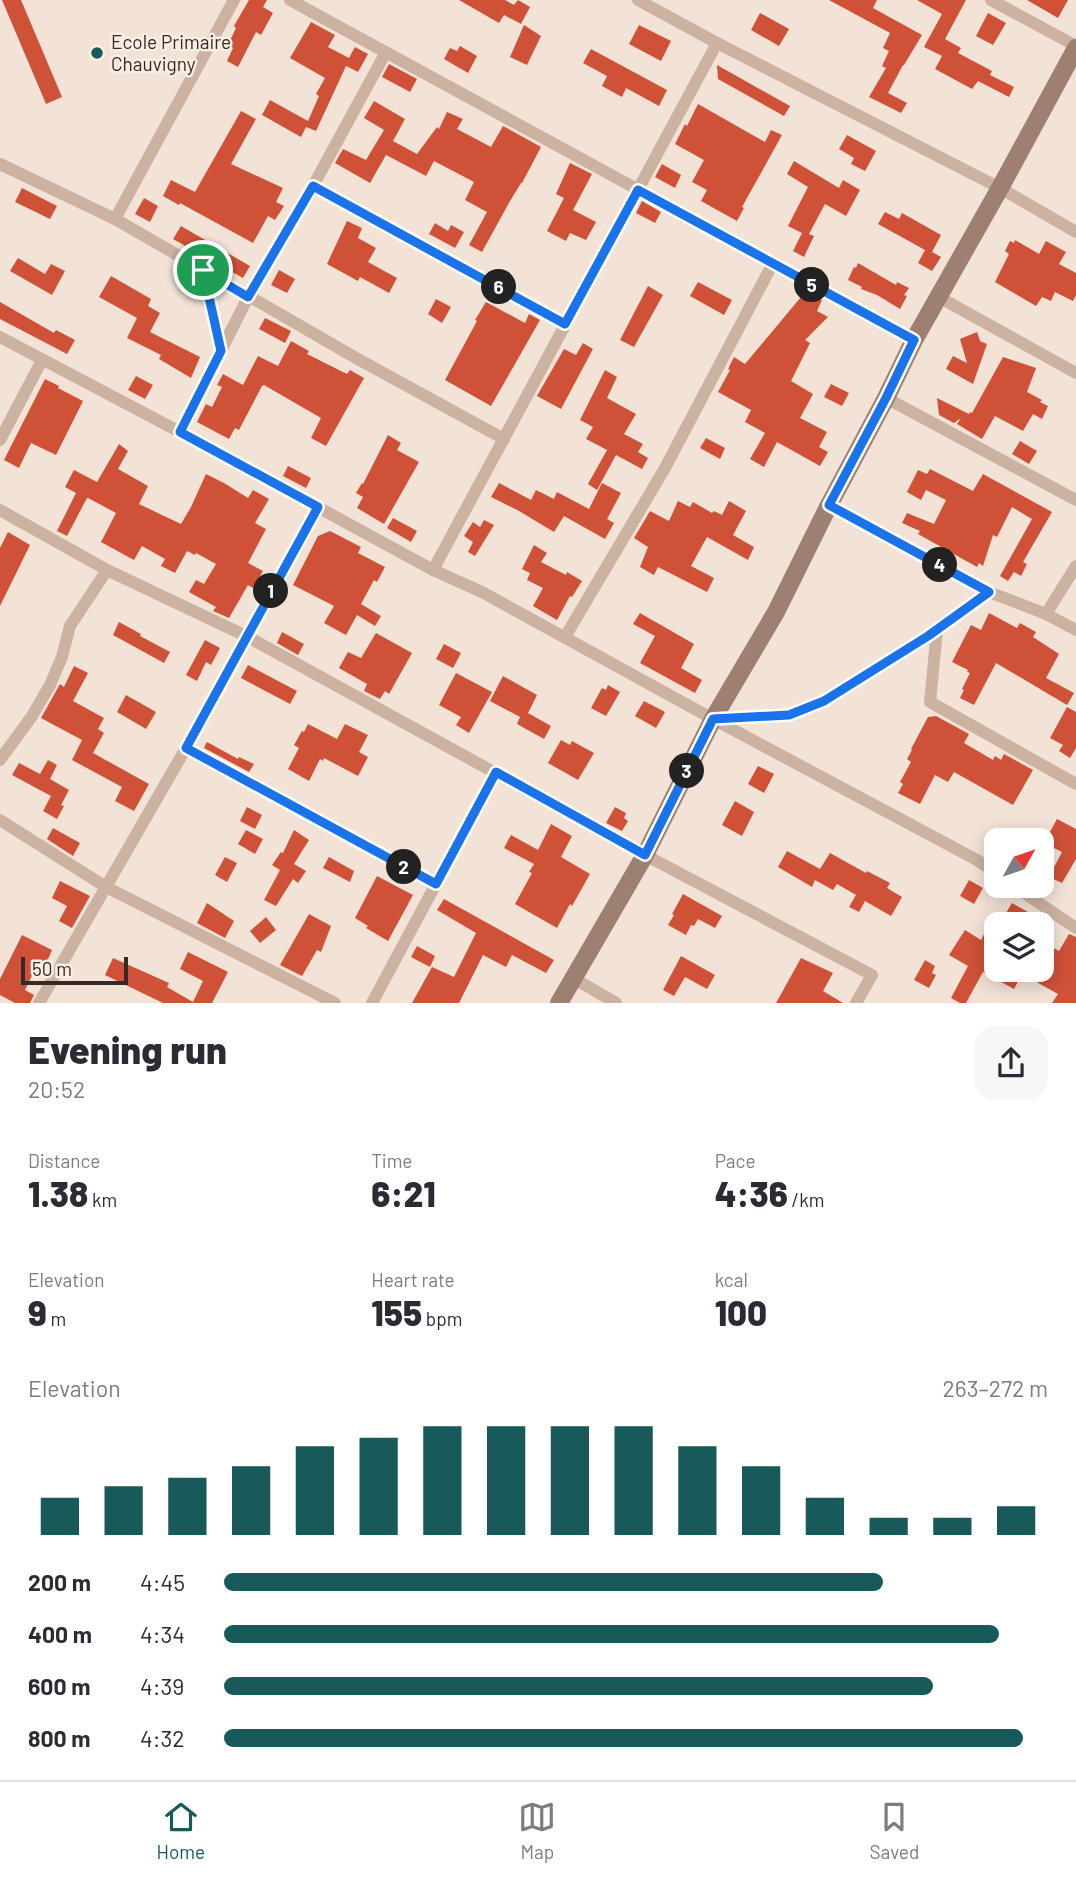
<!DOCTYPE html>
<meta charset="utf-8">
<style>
body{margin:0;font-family:Barlow,sans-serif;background:#f7f7f7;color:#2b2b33;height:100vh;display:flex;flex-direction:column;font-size:26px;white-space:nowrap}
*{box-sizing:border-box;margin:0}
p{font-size:23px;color:#7c7c81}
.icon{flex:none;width:38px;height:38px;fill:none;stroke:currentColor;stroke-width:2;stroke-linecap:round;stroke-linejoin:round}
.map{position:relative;height:1003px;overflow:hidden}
.panel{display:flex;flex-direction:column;background:#fff;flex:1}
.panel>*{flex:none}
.needle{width:46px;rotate:50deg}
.tools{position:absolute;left:984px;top:828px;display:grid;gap:14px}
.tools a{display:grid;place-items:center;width:70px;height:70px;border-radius:14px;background:#fff;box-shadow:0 4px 18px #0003;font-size:35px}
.scale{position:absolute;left:21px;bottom:18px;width:107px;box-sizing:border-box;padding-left:7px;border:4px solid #352925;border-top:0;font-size:19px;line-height:24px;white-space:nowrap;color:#352925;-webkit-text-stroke:5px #faeee2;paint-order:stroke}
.pin{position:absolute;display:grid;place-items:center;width:60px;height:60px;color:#fff;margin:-30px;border:4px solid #fff;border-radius:50%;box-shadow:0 2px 7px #0007}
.km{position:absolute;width:35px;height:35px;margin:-18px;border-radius:50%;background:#222;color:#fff;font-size:19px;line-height:35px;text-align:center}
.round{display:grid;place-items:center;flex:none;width:74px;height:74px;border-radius:21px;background:#f7f7f7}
.overview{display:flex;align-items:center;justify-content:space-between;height:119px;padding:0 28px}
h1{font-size:38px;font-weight:800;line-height:52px}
.figures{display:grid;grid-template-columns:repeat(3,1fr);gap:10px;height:119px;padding:7px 28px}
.figures div{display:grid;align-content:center}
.figures b{font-size:35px;font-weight:800}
.figures small{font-size:19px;font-weight:400}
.figures p{font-size:19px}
.chart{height:196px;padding:14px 28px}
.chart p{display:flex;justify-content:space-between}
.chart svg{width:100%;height:126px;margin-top:7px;stroke:#185959;stroke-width:6}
ul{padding:0 28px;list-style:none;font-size:23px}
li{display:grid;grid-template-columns:112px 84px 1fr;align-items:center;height:52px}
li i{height:18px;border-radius:9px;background:#185959}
.tab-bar{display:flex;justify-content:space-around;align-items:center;height:98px;border-top:2px solid #e1e1e2;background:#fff;font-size:19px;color:#7c7c81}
.tab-bar a{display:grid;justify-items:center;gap:4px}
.tab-bar .current{color:#185959}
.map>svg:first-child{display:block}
.building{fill:#cf5238}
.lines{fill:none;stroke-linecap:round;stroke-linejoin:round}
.street{stroke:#cbb2a1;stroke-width:12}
.secondary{stroke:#9e8073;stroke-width:18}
.route-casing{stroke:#fff;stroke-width:14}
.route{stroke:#1a73e8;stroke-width:9}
.poi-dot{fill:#185959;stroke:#faeee2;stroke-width:2.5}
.labels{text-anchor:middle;stroke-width:5;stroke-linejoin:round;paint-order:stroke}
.poi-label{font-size:19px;fill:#352925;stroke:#faeee2;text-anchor:start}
</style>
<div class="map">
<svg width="1076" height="1003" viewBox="0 0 1076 1003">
<rect width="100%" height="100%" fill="#f2e3d6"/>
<g class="building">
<polygon points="2,0 21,0 62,97 46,104"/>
<polygon points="249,0 267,0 263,7 273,13 261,35 256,32 238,67 227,61 233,48 228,45 236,28 234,26"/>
<polygon points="459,0 505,0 514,5 518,0 530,7 521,24 504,15 499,23"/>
<polygon points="829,0 877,0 873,8 922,35 904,65 903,65 888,93 907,103 901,113 869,97 886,68 882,66 889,51 883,48 890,33"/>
<polygon points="917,0 966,0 945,39 961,48 958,53 992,71 990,75 1014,87 1009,97 978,81 972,89 935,69 942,56 924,47 942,14"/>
<polygon points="1027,0 1068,0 1058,18"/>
<polygon points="760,13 789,29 779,46 751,30"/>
<polygon points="988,13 1006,23 993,45 976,36"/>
<polygon points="311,22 335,35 328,47 349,58 355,47 368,54 358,72 346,66 316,131 306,127 301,137 262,115 270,100 308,121 319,96 316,94 325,78 290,58"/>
<polygon points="524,25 541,36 527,65 510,57"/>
<polygon points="639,25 671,41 661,61 629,44"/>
<polygon points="460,46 477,56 468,73 444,59 450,48 457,51"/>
<polygon points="591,49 667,90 659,106 626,88 622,97 602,86 607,76 583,63"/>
<polygon points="389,64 417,79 410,92 382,77"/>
<polygon points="717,65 790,106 784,116 718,79"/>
<polygon points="374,101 405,119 393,141 417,154 437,127 439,129 447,112 463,119 457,129 491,147 503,126 541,147 522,183 521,183 510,201 482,252 469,245 487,212 465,200 474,182 434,161 426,176 386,155 370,183 335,163 343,149 366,160 384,130 364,118"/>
<polygon points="698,104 765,142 771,130 782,135 742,207 744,208 737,221 701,201 707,190 692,182 704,160 675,144 685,124 687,126"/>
<polygon points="241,111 256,119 231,164 283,188 276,202 284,206 275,220 268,216 253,243 180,203 179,205 163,196 171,180 195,192"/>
<polygon points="847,135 876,151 865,171 851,164 854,158 839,149"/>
<polygon points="794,161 839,188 843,180 860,190 846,216 825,204 809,234 814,236 804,257 793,251 802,233 788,226 808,187 787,174"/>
<polygon points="570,163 592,174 573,210 596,222 586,240 570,233 566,241 547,231 564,198 556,194"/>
<polygon points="662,164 681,175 675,188 655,177"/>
<polygon points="22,188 57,206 50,219 15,202"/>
<polygon points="144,198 158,206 150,222 135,214"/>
<polygon points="642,201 661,212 655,223 636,213"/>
<polygon points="885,212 899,219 902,213 941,235 932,252 941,257 932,271 918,263 925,250 878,224"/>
<polygon points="347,221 362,228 358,238 376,248 368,262 397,278 389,293 360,277 358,281 327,264"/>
<polygon points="435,223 448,231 451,225 464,232 455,248 429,234"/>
<polygon points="181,226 250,266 243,278 173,239"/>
<polygon points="1015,240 1039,254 1046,241 1066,252 1059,264 1076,273 1076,295 1073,301 1055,292 1051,301 1042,297 1036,306 995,282 1009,254 1005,251 1010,241 1014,243"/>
<polygon points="18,258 45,274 51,264 65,271 52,295 10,271"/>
<polygon points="858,263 896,285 897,282 909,288 904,295 907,296 900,309 877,295 861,289 862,287 848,280 854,267 856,268"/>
<polygon points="279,270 295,279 287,293 271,285"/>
<polygon points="111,276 151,299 148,306 160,313 150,332 200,357 191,378 159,359 161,355 127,338 137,318 99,297"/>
<polygon points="698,282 732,300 724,315 690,296"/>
<polygon points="648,286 663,295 634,347 620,340"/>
<polygon points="806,291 822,300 817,311 828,317 805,340 810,343 791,381 813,394 800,418 827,432 819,447 828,452 820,466 777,442 764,467 750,459 765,433 745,422 751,410 718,392 730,370 728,369 734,357 745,364"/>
<polygon points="436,299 451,307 442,323 428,314"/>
<polygon points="0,302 54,333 56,330 75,340 67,354 0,319"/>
<polygon points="486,302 525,323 529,314 540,320 491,406 445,380 477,321 475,320"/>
<polygon points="265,318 291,331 285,343 259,329"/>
<polygon points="977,332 980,341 987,344 973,384 946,369 953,356 967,363 960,339"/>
<polygon points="291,341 309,351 307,354 347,374 350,370 364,378 326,446 311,438 321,418 264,385 262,386 239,430 235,428 229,439 197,422 206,404 212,407 222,387 217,385 223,374 243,385 258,356 278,366"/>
<polygon points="583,343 593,349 561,409 537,396 564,349 576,355"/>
<polygon points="1003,357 1036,368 1027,392 1042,400 1040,402 1048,406 1042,419 1033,414 1023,431 995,416 982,439 957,424 961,418 954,423 939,415 937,398 969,414 970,412 972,413"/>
<polygon points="605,370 617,377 607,398 636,414 624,434 643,444 638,452 648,458 642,469 616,455 597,490 588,484 607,450 586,439 593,427 580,420"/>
<polygon points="136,376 153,385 145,399 128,390"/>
<polygon points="45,379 59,386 58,388 83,401 56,455 31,443 19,468 4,460"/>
<polygon points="831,384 849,393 842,406 824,397"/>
<polygon points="388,435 401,443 397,450 419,462 384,524 357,508 363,497 356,493 362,483 363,484"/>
<polygon points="706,438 725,448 720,459 700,448"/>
<polygon points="1020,441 1037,451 1029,464 1012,454"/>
<polygon points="119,444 128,451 118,469 148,486 139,504 181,524 191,507 206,474 224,483 248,498 253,490 269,499 255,523 266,529 248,563 263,571 253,588 248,585 229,618 213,611 216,607 189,592 196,580 204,584 216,564 196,553 195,555 187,551 175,573 161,566 165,559 142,546 134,560 101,542 116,513 88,498 87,498 67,536 57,531 76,493 65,487 74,470 97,482"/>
<polygon points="288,466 311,478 306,488 283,476"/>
<polygon points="930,469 973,491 983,474 1052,512 1023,562 1027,564 1021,576 1014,572 1008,581 1000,576 1032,519 1012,507 997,537 993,535 983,566 979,563 977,567 918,534 920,531 902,523 907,513 934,524 946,500 926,490 921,500 907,492 918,470 927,474"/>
<polygon points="499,483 531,500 536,490 554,499 557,492 589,509 602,483 621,493 607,519 614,523 605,539 564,516 554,532 519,511 491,497"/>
<polygon points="678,501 690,507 693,502 712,513 714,511 722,515 729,501 746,511 733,535 754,547 748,560 707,537 691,566 714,578 707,592 658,567 654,575 640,567 648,547 634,538 650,511 669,521"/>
<polygon points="393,518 417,531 411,542 387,528"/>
<polygon points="484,520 494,525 475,556 468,552 473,542 464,536 473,522 480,527"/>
<polygon points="330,531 361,547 358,553 385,567 377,582 374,580 361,604 381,616 375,626 357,615 346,635 324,623 334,606 293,585 318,536"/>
<polygon points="8,532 30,545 0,606 0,548"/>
<polygon points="534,545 547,553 541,562 566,575 567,572 582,581 572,597 570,596 557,620 533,606 543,588 527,580 530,573 522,569"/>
<polygon points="640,613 694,644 681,668 702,680 695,693 640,663 655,636 633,624"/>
<polygon points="989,613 1017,628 1020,623 1036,632 1033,637 1059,654 1046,678 1074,693 1067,705 996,663 974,705 960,698 964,690 962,689 970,673 967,672 968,670 952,662 971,625 981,630"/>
<polygon points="119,622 141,634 140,636 170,652 164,663 113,635"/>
<polygon points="282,632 304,644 298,655 277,643"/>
<polygon points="376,633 412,653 389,694 385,691 380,699 364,691 367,684 339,668 348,652 361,658"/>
<polygon points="205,640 220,648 211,665 206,662 197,681 186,675"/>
<polygon points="444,644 461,653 453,668 436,659"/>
<polygon points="248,665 297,691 290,704 241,678"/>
<polygon points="74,666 88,673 73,701 104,718 98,729 104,733 93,753 149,784 134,811 115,801 122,787 72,760 82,740 41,718 60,684 64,687"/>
<polygon points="456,673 492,692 469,733 456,725 461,717 439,705"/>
<polygon points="503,676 537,695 528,713 551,726 544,739 517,724 520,717 490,701"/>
<polygon points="608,685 620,692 606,716 591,708 602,688 606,690"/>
<polygon points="126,695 156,712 146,729 117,712"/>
<polygon points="644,701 665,712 656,728 635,716"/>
<polygon points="1067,707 1076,712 1076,748 1070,758 1059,751 1063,745 1050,738"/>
<polygon points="936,716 969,734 964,743 993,760 995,756 1001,760 1004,754 1033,770 1013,805 954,772 948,782 935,775 920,804 898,793 903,784 900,782 911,762 907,759 912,750 911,749 928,717"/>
<polygon points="308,724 337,739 345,724 368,735 359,752 368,757 358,776 324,758 323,761 320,759 309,781 288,769 299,748 294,745 302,731 304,732"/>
<polygon points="561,740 570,745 572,741 594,753 578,780 548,763"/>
<polygon points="207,742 238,759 239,757 254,764 249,772 204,748"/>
<polygon points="48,760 57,765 50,779 69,790 61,805 64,806 57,819 43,811 51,796 12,775 19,763 40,774"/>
<polygon points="758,766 774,774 764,793 748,784"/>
<polygon points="735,801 754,812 742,836 722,825"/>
<polygon points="247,807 262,815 255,829 240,821"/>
<polygon points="615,807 626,813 624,818 628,821 622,831 606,823"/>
<polygon points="1057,819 1076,829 1076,859 1062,883 1049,877 1062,852 1044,843"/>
<polygon points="551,824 572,836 561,857 590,874 572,906 570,904 557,928 515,904 532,873 529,872 534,864 504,848 511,835 538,850"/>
<polygon points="53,828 80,843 73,856 47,839"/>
<polygon points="246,830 263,839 255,854 238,844"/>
<polygon points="294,830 309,840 294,864 306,871 298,883 293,879 276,906 264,900 280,870 272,865 281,852 283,853"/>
<polygon points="787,851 820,869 830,853 866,873 867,871 890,883 887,888 902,897 891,916 865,901 859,912 849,907 856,895 837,884 833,890 815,880 812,887 778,867"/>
<polygon points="225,857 237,863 227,882 215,875"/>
<polygon points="329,857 354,871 350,882 323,868"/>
<polygon points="377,876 413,895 388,941 366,928 368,926 355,918"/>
<polygon points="969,880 983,888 974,904 960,896"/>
<polygon points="60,881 90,896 72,928 59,921 67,906 52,898"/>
<polygon points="683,894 722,916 715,928 698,919 694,926 691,925 686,935 668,925 674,915 672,914"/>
<polygon points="444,899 554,960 546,973 512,955 506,967 483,955 459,1003 412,1003 432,967 454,977 476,933 437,910"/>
<polygon points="207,903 234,921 225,938 197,923"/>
<polygon points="1012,903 1049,924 1014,924 1003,918"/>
<polygon points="309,914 331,926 321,952 317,950 302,976 280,965"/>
<polygon points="266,917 276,930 260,943 250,931"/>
<polygon points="996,917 996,970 1041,970 1041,941 1059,951 1069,934 1076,937 1076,1003 1052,1003 1058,994 1022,974 1014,989 983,972 966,1003 960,1003 951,998 968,966 949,955 965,930 981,940 986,930 988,932"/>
<polygon points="22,935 52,950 45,966 38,963 25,990 34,995 30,1003 15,1003 0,995 0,979"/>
<polygon points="417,946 435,956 430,967 411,957"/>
<polygon points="188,952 228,972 212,1003 163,1003 105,975 113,958 169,983 167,987 193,1002 203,981 180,969"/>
<polygon points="681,956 715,975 707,989 685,977 674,996 663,990"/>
<polygon points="801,958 833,973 823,991 843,1003 776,1003"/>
<polygon points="925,960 935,966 932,973 936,975 929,988 914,980"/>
</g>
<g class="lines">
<g class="street">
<polyline points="290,0 914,340"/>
<polyline points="638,0 717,43 1000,188 1076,232"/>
<polyline points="991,0 1076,46"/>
<polyline points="0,164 115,219 356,358 504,439"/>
<polyline points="313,186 565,324"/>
<polyline points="115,219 234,0"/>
<polyline points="203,270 221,351"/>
<polyline points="937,296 1076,373"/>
<polyline points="0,337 180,432 433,570 482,592 713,719 977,860 996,873"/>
<polyline points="886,398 1076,500"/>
<polyline points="180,432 248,297 313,186 386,52"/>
<polyline points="0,440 42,360"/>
<polyline points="829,505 989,592 1046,614 1076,630"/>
<polyline points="0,510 107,570 246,636 645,855 872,975 856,1003"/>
<polyline points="433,570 717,43"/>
<polyline points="1046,614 1076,566"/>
<polyline points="937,630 930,702 1076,784"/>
<polyline points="565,637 665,468 773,263"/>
<polyline points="713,719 789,715 824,701 928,636 989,592"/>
<polyline points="186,748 436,884"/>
<polyline points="0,760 32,716 50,685 62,657 70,626 107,570"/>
<polyline points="0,820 106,887 335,1003"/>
<polyline points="1014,886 1076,928"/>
<polyline points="573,978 616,1003"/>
<polyline points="39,1003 186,748 319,507"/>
<polyline points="372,1003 496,772"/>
</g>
<polyline class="secondary" points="559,1003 645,855 713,719 776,612 829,505 886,398 914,340 1000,188 1076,48"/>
</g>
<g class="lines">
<defs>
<polygon id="route" points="313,186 565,324 638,190 914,340 886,398 829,505 989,592 928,636 824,701 789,715 713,719 645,855 496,772 436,884 186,748 318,507 180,432 221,351 203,270 248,297"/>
</defs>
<use href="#route" class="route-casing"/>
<use href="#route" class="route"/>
</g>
<circle class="poi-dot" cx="97" cy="53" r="7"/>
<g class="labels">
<g class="poi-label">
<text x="111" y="49">Ecole Primaire<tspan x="111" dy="22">Chauvigny</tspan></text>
</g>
</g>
</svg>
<div class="tools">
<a><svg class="needle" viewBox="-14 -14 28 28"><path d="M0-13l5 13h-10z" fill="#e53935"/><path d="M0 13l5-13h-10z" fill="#7c7c81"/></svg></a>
<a><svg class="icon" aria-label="layers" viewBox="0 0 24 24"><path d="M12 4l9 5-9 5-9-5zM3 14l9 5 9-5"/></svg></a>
</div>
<div class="scale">50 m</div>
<div class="pin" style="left:203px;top:270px;background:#1e9e55"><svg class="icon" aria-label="arrive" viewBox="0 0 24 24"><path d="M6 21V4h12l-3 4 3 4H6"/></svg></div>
<b class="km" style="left:271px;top:591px">1</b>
<b class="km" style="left:404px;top:867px">2</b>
<b class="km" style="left:687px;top:771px">3</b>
<b class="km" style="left:940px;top:565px">4</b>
<b class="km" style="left:812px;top:285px">5</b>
<b class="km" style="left:499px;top:287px">6</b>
</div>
<section class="panel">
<div class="overview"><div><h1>Evening run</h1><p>20:52</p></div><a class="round"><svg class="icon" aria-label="share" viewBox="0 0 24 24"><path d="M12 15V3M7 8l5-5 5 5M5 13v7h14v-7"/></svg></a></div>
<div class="figures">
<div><p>Distance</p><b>1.38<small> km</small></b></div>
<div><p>Time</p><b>6:21</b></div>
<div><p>Pace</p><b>4:36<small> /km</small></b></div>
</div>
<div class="figures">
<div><p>Elevation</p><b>9<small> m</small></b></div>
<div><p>Heart rate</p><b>155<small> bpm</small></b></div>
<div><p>kcal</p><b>100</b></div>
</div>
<div class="chart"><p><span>Elevation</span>263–272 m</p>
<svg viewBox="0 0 160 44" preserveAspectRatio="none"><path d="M5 44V31M15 44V27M25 44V24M35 44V20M45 44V13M55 44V10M65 44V6M75 44V6M85 44V6M95 44V6M105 44V13M115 44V20M125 44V31M135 44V38M145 44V38M155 44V34"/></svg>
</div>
<ul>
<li><b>200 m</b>4:45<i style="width:80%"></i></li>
<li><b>400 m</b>4:34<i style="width:94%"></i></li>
<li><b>600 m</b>4:39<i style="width:86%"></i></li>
<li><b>800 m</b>4:32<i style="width:97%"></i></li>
</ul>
</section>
<nav class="tab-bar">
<a class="current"><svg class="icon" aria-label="home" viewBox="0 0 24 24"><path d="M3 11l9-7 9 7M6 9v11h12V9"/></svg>Home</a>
<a><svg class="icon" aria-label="map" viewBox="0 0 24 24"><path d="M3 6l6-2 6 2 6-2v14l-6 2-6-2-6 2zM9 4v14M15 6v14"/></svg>Map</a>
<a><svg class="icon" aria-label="saved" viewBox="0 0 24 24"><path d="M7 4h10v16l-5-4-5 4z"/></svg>Saved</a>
</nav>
